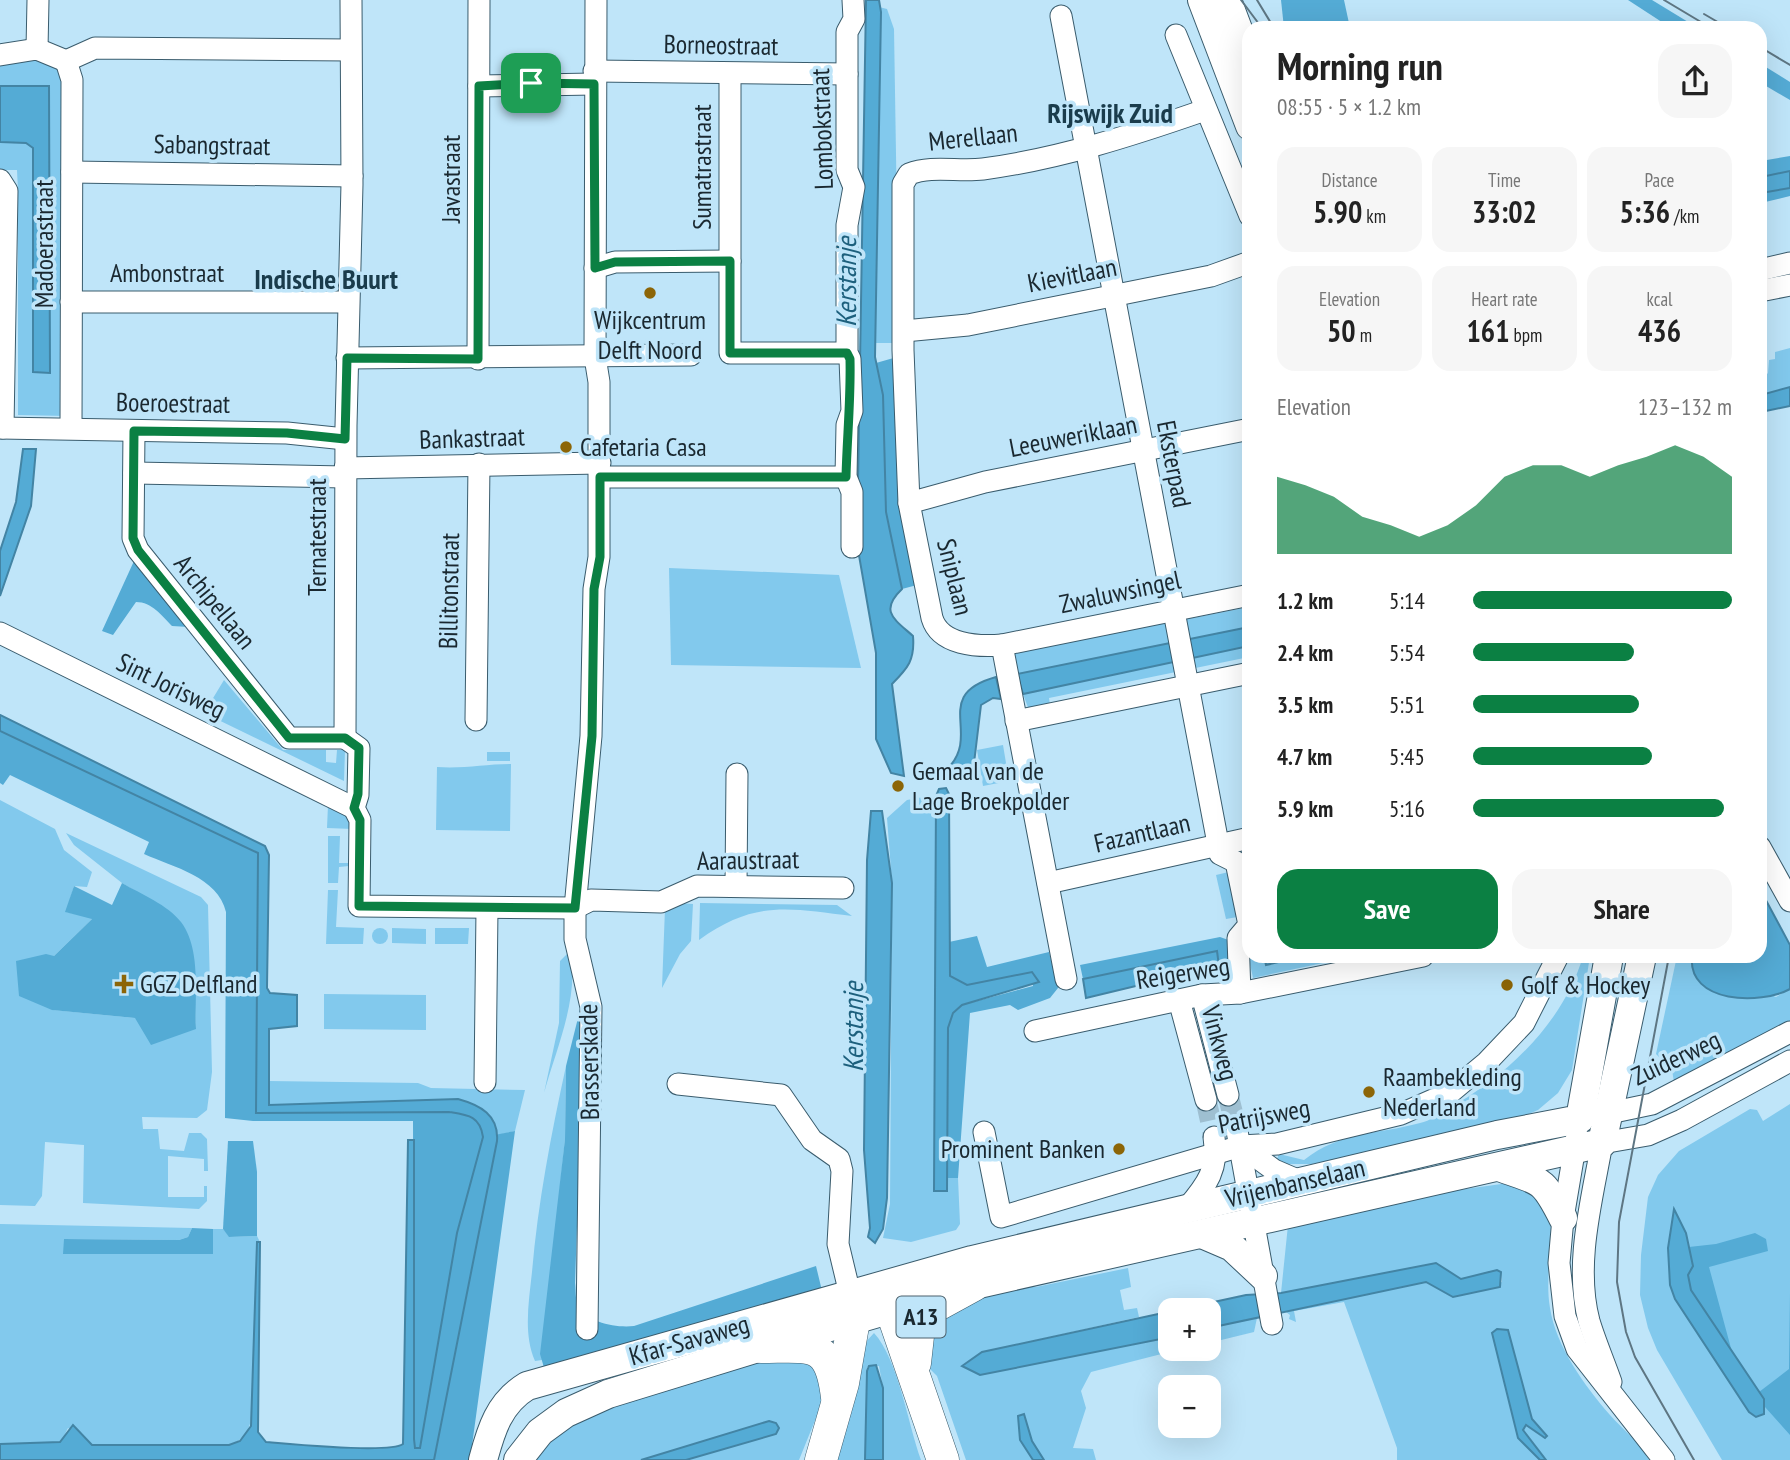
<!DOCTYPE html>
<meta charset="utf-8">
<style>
body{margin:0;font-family:"PT Sans Narrow",sans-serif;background:#f6f6f6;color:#222;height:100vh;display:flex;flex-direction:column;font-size:26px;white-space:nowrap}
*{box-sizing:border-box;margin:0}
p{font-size:23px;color:#767676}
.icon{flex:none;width:38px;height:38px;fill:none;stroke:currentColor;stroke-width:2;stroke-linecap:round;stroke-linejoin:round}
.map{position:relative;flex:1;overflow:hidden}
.sheet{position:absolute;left:1242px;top:21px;width:525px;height:942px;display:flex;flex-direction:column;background:#fff;border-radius:21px;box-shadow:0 7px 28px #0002}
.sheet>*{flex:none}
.tools{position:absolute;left:1158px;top:1298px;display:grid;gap:14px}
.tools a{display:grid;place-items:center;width:63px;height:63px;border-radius:14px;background:#fff;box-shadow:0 7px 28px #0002;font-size:35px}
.pin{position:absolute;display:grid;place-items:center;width:60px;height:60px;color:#fff;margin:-30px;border-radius:14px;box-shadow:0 4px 10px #0006}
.round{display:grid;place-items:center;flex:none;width:74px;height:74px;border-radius:21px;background:#f6f6f6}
.summary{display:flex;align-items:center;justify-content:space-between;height:119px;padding:0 35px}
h1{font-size:38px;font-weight:800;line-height:52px}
.metrics{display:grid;grid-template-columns:repeat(3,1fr);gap:10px;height:119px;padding:7px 35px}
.metrics div{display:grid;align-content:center;border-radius:18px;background:#f6f6f6;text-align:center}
.metrics b{font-size:30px;font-weight:800}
.metrics small{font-size:19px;font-weight:400}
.metrics p{font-size:19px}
.chart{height:196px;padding:14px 35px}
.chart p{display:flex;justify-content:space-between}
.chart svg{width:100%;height:126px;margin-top:7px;fill:#0b8043;opacity:.7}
.action{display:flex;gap:14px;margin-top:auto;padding:14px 35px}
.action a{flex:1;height:80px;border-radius:21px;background:#0b8043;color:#fff;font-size:28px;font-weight:800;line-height:80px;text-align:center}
.action a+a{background:#f6f6f6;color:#222}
ul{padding:0 35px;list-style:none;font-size:23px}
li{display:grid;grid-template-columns:112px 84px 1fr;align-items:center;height:52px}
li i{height:18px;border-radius:9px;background:#0b8043}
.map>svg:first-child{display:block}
.green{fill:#82c9ed}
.forest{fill:#54abd5}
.water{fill:#54abd5;stroke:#4384a4;stroke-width:2}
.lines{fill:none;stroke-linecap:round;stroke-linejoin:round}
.minor-tunnel{stroke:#9ebfd1;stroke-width:21;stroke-dasharray:21 10;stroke-linecap:butt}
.minor-casing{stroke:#3a5c6d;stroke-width:23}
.major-casing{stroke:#3a5c6d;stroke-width:30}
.highway-casing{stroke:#3a5c6d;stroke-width:33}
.minor{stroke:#fff;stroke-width:21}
.major{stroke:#fff;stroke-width:28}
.highway{stroke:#fff;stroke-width:32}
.tram{stroke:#5e7683;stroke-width:2}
.route-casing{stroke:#fff;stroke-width:14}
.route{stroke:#0b8043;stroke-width:9}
.poi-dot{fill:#8c6507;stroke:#bfe5f9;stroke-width:2.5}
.labels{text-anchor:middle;stroke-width:7;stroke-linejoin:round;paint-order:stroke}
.shield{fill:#bfe5f9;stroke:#4c616c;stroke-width:2}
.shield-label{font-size:24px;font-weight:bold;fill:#1a2830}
.street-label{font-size:26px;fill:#1a2830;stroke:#bfe5f9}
.poi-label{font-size:26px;fill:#1a2830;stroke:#bfe5f9;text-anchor:start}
.neighbourhood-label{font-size:28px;font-weight:bold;fill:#1a3c4c;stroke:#bfe5f9}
.water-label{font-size:28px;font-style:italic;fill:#1d607d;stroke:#bfe5f9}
</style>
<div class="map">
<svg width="1790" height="1460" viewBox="0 0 1790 1460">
<rect width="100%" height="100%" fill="#bfe5f9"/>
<g class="green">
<polygon points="879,7 887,9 894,29 899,343 875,343"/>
<polygon points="38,59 66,68 67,416 18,415 18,191 17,170 0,170 0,142 26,143 33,148 33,371 49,373 49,87 0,86 0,64"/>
<polygon points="1790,348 1790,387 1761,395 1761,381 1768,373 1769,360 1775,359 1775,352"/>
<polygon points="669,568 839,575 861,668 671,665"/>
<polygon points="1249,607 1249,627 1017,674 1013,651 1192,613 1193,618"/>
<polygon points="1249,646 1249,657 1049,698 1050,705 1029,710 1023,694"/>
<polygon points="224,680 283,750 326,750 326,762 336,763 337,750 345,750 344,781 204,713"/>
<polygon points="1003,745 1009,781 983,786 977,750"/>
<rect x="487" y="752" width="23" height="9"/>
<path d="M511 764 510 831 436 830 437 767C463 769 485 764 511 764Z"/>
<polygon points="929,796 936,813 934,1190 947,1191 947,1178 958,1178 960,1224 956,1230 911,1242 883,1238 890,1204 892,883 887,818 907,800"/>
<polygon points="0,800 55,829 64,850 92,872 87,887 74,886 66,912 93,918 54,956 53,1010 135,1018 196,1028 193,956 164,908 122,883 74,845 66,833 201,897 208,905 212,1072 207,1110 197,1118 142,1117 143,1129 158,1129 160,1149 184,1151 189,1133 201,1133 207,1139 208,1171 204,1171 204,1159 168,1156 168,1197 204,1197 204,1186 207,1186 207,1201 199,1209 83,1203 84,1145 45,1142 42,1196 35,1206 0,1205"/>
<polygon points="328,805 343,807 353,829 327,828"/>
<polygon points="328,836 340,836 339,863 349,863 349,866 339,867 338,883 328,883"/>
<polygon points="1233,871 1243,916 1226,919 1216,875"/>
<polygon points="328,890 338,890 336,927 364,928 363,944 326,944"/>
<polygon points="678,903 693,904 691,941 680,954 662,988 665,908"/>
<path d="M700 903 837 905 852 916C788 908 754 900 699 940Z"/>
<polygon points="392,928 426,929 426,944 392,943"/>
<polygon points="435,928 469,928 468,944 435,944"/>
<circle cx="380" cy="936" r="8"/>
<polygon points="1249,938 1250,956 1264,956 1266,965 1305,956 1356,956 1253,978 1245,940"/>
<path d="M570 951C580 997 556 1049 544 1093L559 1023 560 961Z"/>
<path d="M1583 956H1590L1572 1070 1558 1093 1538 1110 1512 1121 1411 1144 1312 1164H1275L1279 1154 1304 1160C1341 1131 1376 1135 1420 1123 1430 1121 1439 1114 1448 1109 1507 1076 1564 1022 1583 956Z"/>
<polygon points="1677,956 1692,956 1691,961 1776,997 1790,989 1790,1024 1674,1082 1672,1070 1656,1054"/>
<polygon points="324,994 426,995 426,1030 324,1029"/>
<path d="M566 1066 565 1139 542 1360 535 1361C523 1334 529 1301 532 1272 538 1202 551 1135 566 1066Z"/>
<polygon points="268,1081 418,1083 431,1088 525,1090 515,1131 498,1135 492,1118 268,1105"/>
<polygon points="1790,1104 1790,1460 1722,1460 1657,1350 1648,1328 1640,1295 1641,1255 1648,1197 1658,1175 1679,1151 1750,1109 1757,1110 1763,1121"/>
<path d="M1516 1182 1548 1205C1556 1240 1544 1273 1550 1308 1556 1347 1585 1386 1610 1415 1624 1431 1639 1441 1649 1460H1546L1523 1430 1526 1425 1544 1438 1532 1419 1508 1330 1518 1438 1540 1460H1397V1448L1344 1302 1294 1311 1296 1322 1289 1319 1290 1315 1286 1312 1426 1282 1453 1297 1502 1282 1501 1272 1498 1270 1461 1279 1281 1293 1288 1225 1407 1197Z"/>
<path d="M0 1224 192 1228 188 1237 179 1240 64 1239V1254H212L213 1229H223L230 1237 257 1236 260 1242H257L252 1407C251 1426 249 1437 230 1445H92L68 1428 61 1442 0 1444Z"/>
<polygon points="1128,1268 1131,1287 1120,1290 1124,1310 1137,1308 1139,1317 982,1352 980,1375 1171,1337 1171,1349 1181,1349 1091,1372 1081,1391 1086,1408 1073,1448 1093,1449 1096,1460 966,1460 937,1376 929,1368 923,1338 944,1306 1018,1284 1036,1287"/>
<polygon points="1257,1318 1254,1332 1209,1343 1209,1328"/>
<path d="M874 1333C898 1359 908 1424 921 1460H883V1388L879 1366 867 1367 865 1460H836L864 1344Z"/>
<polygon points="783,1354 813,1360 826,1404 816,1418 799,1460 686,1460 776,1434 769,1421 641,1460 536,1460 559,1431 590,1411"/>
</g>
<g class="forest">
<polygon points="1281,0 1344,0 1350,28 1284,28"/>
<polygon points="1628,0 1652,0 1698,28 1671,28"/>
<polygon points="1761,64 1790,82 1790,100 1761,83"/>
<polygon points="1790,156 1790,171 1761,177 1761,161"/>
<polygon points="1790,188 1790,196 1761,203 1761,193"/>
<polygon points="897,357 917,585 902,589 886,512 883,395 876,363"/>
<path d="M134 561 189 627 172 626C162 616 152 602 136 602L113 635 102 631Z"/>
<path d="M0 731 258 853 256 1105 414 1108 471 1115 481 1124 484 1137 515 1131 470 1460H434L436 1445 414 1448 413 1121H253L225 1118 226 912C218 877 173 867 144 854L149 842 10 775 3 785 0 783Z"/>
<path d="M122 883C141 894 168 905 181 922 202 950 194 996 196 1029L151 1045 135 1018 52 1010 19 996 16 961 46 954 54 956 92 919 65 912 74 886 112 905Z"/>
<polygon points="977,936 987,967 1049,952 1058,988 1050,998 1018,1010 1010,1005 970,1013 958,1178 947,1178 948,1027 953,1013 962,1005 1033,986 1032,972 967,985 949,976 949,942"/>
<polygon points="1220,937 1234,942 1237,958 1219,962 1217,951 1083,979 1080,965"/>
<path d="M582 1002 585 1003 575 1283C576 1290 575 1299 578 1305 587 1323 616 1328 634 1326L816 1266 823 1295 545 1371 540 1354 565 1139 566 1066Z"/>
<polygon points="228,1141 253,1141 257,1172 257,1236 229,1237 223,1229"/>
<polygon points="192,1228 213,1229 213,1254 63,1254 64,1239 179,1240 188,1237"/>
<polygon points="1755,1233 1766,1239 1768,1251 1709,1267 1732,1352 1691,1290 1688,1275 1693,1266 1689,1247 1716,1244"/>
<polygon points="1790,1293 1790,1435 1765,1407 1764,1399 1759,1392 1789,1369"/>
</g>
<g class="water">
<path d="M866 0H879L881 12 875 357 883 395 886 512 902 589C879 611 894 619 913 636 915 660 908 668 892 684L904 776 891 773 876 739V653L857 544Z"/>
<polygon points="0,86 49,86 50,373 33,372 33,148 26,143 0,142"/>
<polygon points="1790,171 1790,188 1761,193 1761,177"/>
<polygon points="1790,387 1790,406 1761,412 1761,395"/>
<polygon points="23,449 36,449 31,506 0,596 0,551 16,502"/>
<polygon points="1249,627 1249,646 1023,694 1017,674"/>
<path d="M996 677 1001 699 993 698 981 705 974 763 957 780 949 767C981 733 931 695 996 677Z"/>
<path d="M0 715 265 846 269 855 267 988 270 993 297 995V1026L269 1029V1105L458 1099C480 1105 499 1115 497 1141L434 1460H0V1444L60 1442 73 1425 92 1445H229L240 1441 251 1426 257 1242H260L258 1432 266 1442C290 1444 389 1454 403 1444L408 1140H414V1439L415 1448H420L457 1233 483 1137C480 1116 468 1115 449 1112L256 1113 258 853 0 731Z"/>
<polygon points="946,788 949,794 950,976 967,985 1032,972 1039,982 962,1005 953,1013 948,1028 947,1191 934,1191 936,796 939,789"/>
<polygon points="871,811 882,811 892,883 887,1198 883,1229 875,1243 868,1237 870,1228 864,1150 867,860"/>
<path d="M1761 891 1790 945V989C1761 1005 1687 1004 1692 956H1760Z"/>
<polygon points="1217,951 1219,966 1086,998 1083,979"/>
<polygon points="1264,956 1305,956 1266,965"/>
<polygon points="1674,1209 1686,1233 1693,1266 1688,1275 1691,1290 1764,1399 1764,1414 1756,1417 1749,1412 1675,1299 1670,1285 1668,1248"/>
<polygon points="1436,1263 1461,1279 1497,1270 1501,1272 1500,1287 1453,1297 1426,1282 1209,1328 1209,1311 1171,1311 1171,1337 980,1375 962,1366 982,1352 1246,1295 1281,1293"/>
<polygon points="1497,1329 1508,1330 1532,1419 1547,1436 1545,1438 1526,1425 1523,1430 1546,1460 1540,1460 1518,1438 1492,1333"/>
<polygon points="876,1365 883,1388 883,1460 865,1460 867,1371 869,1366"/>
<polygon points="1024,1414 1032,1441 1044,1460 1033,1460 1020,1440 1018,1416"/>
<polygon points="769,1421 776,1423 779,1428 776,1434 686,1460 641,1460"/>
</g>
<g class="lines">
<g class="minor-tunnel">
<polyline points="1228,1095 1237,1131"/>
<polyline points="1206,1100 1214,1137"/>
</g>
<defs>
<g id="minor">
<polyline points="1061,16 1220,854 1236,862 1249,925 1238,938 1240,993"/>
<polyline points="1176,35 1250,216"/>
<polyline points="37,49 38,0"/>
<polyline points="0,55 37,49 66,61"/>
<polyline points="66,61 72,80 71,428"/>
<polyline points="66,61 95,48 350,50"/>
<polyline points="594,71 847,74"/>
<polyline points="730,74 730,353 847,353"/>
<polyline points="479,86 594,84"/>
<polyline points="72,172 352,176"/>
<polyline points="0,180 7,191 3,428"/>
<polyline points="595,268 615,262 730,261"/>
<polyline points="1760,270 1790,263"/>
<polyline points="1760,291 1790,285"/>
<polyline points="71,302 347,302"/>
<polyline points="904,331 968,325 1211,276 1250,262"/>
<polyline points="347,358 691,355"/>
<polyline points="478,359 479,0"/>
<polyline points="0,428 287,433 345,439"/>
<polyline points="134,431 133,538 138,550 289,738 345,738"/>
<polyline points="345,468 600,463"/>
<polyline points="134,473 345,477"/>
<polyline points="600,477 846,477"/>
<polyline points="909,503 985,482 1250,429"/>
<polyline points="852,547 852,492 846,477 847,425 852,411 850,359 847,353 847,225 854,187 847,170 847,32 854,19 853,0"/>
<polyline points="0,633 354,808"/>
<polyline points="1002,645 1250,595"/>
<polyline points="476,720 479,464"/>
<polyline points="1016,721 1250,673"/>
<polyline points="345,738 346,426 352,184 351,0"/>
<polyline points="345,738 359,748 358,795 354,808 360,820 359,906 575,908 591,900 661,902 697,886 843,888"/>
<polyline points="1760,847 1790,901"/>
<polyline points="1048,883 1250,838"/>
<polyline points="736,886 737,774"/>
<path d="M1066 979 1002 645C977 647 940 645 932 618L909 503 903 350V184L909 174C932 165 958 172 983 169 1059 159 1133 135 1205 110"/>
<polyline points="1202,995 1228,1095"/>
<polyline points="1179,1000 1206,1100"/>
<polyline points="1035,1031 1202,995 1240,993 1423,956"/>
<polyline points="485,1082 487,909"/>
<polyline points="678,1084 781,1095 812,1140 839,1159 842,1171 838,1244 850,1294"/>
<polyline points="1595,1116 1652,1104 1790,1032"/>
<polyline points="1237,1131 1272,1324"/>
<polyline points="984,1132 1001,1217 1241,1146 1277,1144 1401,1114 1451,1092 1487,1062 1524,1023 1558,956"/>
<polyline points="1577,1135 1563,1218 1559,1263 1565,1316 1577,1349 1664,1460"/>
<polyline points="1241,1146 1274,1170 1302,1182"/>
<path d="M1187 1208C1207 1185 1219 1168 1214 1137"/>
<polyline points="587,1329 591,1007 575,939 575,908 591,736 594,589 599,557 599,382 595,357 596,0"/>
<path d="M1611 1382C1604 1362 1595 1341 1589 1321 1574 1264 1592 1200 1602 1143L1648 1135 1682 1120 1790 1061"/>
</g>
<g id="major">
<polyline points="1202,0 1250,126"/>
<polyline points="1227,0 1250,61"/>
<path d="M1499 1167C1540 1182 1542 1176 1563 1218"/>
<polyline points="1204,1235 1232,1247 1263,1276"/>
<path d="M483 1460C491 1430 499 1403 527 1386L972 1260 1497 1135 1580 1119 1609 956"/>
<polyline points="518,1460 540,1432 566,1413 608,1394 761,1347 974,1285 1602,1143 1642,956"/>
</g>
<g id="highway">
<polyline points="850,1294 892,1312 943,1460"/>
<path d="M761 1347C811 1347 830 1339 837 1397"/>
<polyline points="915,1363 920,1318 932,1308 974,1285"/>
<polyline points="821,1460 843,1383 854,1320"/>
</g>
</defs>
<use href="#minor" class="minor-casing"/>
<use href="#major" class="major-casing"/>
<use href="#highway" class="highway-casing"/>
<use href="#minor" class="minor"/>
<use href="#major" class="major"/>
<use href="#highway" class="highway"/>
<g class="tram">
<polyline points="1241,0 1262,28"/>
<polyline points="1257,0 1274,28"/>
<polyline points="1664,0 1711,28"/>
<polyline points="1704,14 1728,28"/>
<polyline points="1760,47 1790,65"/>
<polyline points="1669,956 1619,1222 1617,1282 1626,1332 1635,1357 1694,1460"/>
</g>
</g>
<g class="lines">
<defs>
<path id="route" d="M531 83 594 84 595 268 615 262 730 261V353H847L850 359C851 399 847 437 846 477H600V557L594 589 592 736 575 908 359 906 360 820 354 808 358 794 359 748 345 738H289L138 550 133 538 134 431 287 433 345 439 347 358 478 359 479 86Z"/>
</defs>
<use href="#route" class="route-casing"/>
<use href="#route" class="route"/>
</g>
<g class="poi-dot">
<circle cx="650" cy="293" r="7"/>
<circle cx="566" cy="447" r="7"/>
<circle cx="898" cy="786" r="7"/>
<path d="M120.5 973.5h7v7h7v7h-7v7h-7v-7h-7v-7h7z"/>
<circle cx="1507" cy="985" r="7"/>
<circle cx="1369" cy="1092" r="7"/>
<circle cx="1119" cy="1149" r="7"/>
</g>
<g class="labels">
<rect class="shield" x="896.5" y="1296.5" width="49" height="41" rx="5"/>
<g class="shield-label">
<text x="921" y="1325">A13</text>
</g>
<g class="street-label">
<text transform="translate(721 45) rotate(1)" y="9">Borneostraat</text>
<text transform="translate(822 129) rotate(-92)" y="9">Lombokstraat</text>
<text transform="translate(973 137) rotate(-6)" y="9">Merellaan</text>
<text transform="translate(212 145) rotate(1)" y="9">Sabangstraat</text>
<text transform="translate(702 167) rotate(-90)" y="9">Sumatrastraat</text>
<text transform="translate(451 179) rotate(-90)" y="9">Javastraat</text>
<text transform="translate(44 244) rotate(-90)" y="9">Madoerastraat</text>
<text x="167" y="282">Ambonstraat</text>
<text transform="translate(1072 275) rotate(-11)" y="9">Kievitlaan</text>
<text transform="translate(173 403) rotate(1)" y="9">Boeroestraat</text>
<text transform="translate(1073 436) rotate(-11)" y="9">Leeuweriklaan</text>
<text transform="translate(472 438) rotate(-2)" y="9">Bankastraat</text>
<text transform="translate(1174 464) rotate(79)" y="9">Eksterpad</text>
<text transform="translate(317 537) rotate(-90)" y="9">Ternatestraat</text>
<text transform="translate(955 577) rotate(76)" y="9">Sniplaan</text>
<text transform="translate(449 591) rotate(-89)" y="9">Billitonstraat</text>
<text transform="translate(1120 592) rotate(-12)" y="9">Zwaluwsingel</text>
<text transform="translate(215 602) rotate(51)" y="9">Archipellaan</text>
<text transform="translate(171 686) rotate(26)" y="9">Sint Jorisweg</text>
<text transform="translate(1142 833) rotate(-13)" y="9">Fazantlaan</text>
<text transform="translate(748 860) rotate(-1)" y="9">Aaraustraat</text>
<text transform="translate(1183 973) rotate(-9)" y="9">Reigerweg</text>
<text transform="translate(1220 1043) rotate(75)" y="9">Vinkweg</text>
<text transform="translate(1676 1058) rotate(-25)" y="9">Zuiderweg</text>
<text transform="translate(589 1062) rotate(-91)" y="9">Brasserskade</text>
<text transform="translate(1264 1116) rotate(-11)" y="9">Patrijsweg</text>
<text transform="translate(1295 1183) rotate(-13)" y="9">Vrijenbanselaan</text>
<text transform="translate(689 1340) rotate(-16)" y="9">Kfar-Savaweg</text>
</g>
<g class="poi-label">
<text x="650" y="329" text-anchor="middle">Wijkcentrum<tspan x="650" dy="30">Delft Noord</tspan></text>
<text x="580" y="456">Cafetaria Casa</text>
<text x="912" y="780">Gemaal van de<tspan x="912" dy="30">Lage Broekpolder</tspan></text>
<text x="140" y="993">GGZ Delfland</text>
<text x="1521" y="994">Golf &amp; Hockey</text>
<text x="1383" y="1086">Raambekleding<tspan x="1383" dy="30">Nederland</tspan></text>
<text x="1105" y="1158" text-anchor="end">Prominent Banken</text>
</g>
<g class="neighbourhood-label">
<text x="1110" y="123">Rijswijk Zuid</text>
<text x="326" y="289">Indische Buurt</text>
</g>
<g class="water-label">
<text transform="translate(846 282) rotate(-90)" y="10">Kerstanje</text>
<text transform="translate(853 1027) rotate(-90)" y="10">Kerstanje</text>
</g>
</g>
</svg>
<div class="tools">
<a>+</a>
<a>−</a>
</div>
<div class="pin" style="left:531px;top:83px;background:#1e9e55"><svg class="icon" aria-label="arrive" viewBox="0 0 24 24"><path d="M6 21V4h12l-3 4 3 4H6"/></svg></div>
<section class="sheet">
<div class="summary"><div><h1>Morning run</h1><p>08:55 · 5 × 1.2 km</p></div><a class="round"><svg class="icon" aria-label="share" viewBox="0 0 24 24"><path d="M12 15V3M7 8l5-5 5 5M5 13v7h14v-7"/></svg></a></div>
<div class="metrics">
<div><p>Distance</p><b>5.90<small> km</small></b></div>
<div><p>Time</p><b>33:02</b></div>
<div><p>Pace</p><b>5:36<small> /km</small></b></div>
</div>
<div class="metrics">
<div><p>Elevation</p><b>50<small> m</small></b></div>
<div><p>Heart rate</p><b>161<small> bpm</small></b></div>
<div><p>kcal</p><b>436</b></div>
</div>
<div class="chart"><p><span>Elevation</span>123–132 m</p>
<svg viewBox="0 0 160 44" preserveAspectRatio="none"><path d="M0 44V17L10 20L20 24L30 31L40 34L50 38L60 34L70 27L80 17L90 13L100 13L110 17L120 13L130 10L140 6L150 10L160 17V44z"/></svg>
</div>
<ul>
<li><b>1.2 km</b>5:14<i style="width:100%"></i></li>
<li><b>2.4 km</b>5:54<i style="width:62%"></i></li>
<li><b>3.5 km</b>5:51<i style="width:64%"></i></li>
<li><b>4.7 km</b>5:45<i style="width:69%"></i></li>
<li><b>5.9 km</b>5:16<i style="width:97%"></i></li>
</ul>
<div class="action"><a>Save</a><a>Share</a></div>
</section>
</div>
